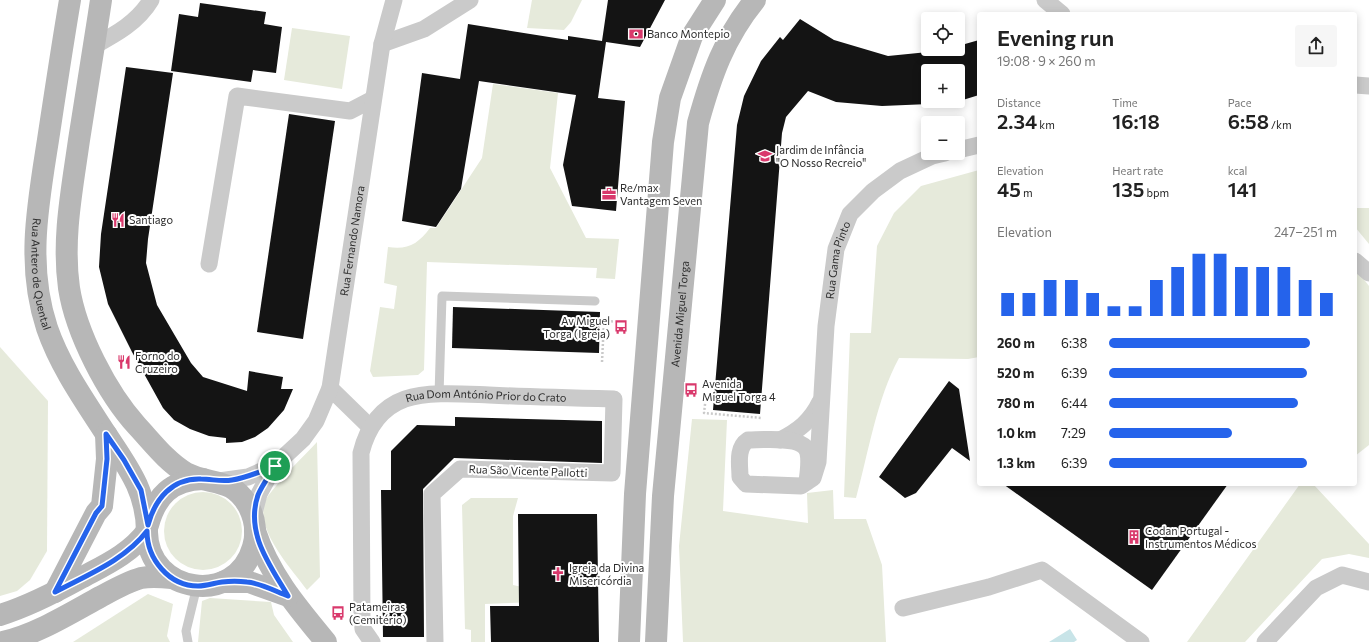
<!DOCTYPE html>
<meta charset="utf-8">
<style>
body{margin:0;font-family:Commissioner,sans-serif;background:#f6f6f6;color:#222;height:100vh;display:flex;flex-direction:column;font-size:15px;white-space:nowrap}
*{box-sizing:border-box;margin:0}
p{font-size:13px;color:#767676}
.icon{flex:none;width:22px;height:22px;fill:none;stroke:currentColor;stroke-width:2;stroke-linecap:round;stroke-linejoin:round}
.map{position:relative;flex:1;overflow:hidden}
.side{position:absolute;left:977px;top:12px;width:380px;height:474px;display:flex;flex-direction:column;background:#fff;border-radius:4px;box-shadow:0 2px 10px #0003}
.side>*{flex:none}
.buttons{position:absolute;left:921px;top:12px;display:grid;gap:8px}
.buttons a{display:grid;place-items:center;width:44px;height:44px;border-radius:4px;background:#fff;box-shadow:0 2px 10px #0003;font-size:20px}
.pin{position:absolute;display:grid;place-items:center;width:34px;height:34px;color:#fff;margin:-17px;border:2px solid #fff;border-radius:50%;box-shadow:0 1px 4px #0007}
.round{display:grid;place-items:center;flex:none;width:42px;height:42px;border-radius:4px;background:#f6f6f6}
.head{display:flex;align-items:center;justify-content:space-between;height:68px;padding:0 20px}
h1{font-size:22px;font-weight:600;line-height:30px}
.figures{display:grid;grid-template-columns:repeat(3,1fr);gap:6px;height:68px;padding:4px 20px}
.figures div{display:grid;align-content:center}
.figures b{font-size:20px;font-weight:600}
.figures small{font-size:11px;font-weight:400}
.figures p{font-size:11px}
.chart{height:112px;padding:8px 20px}
.chart p{display:flex;justify-content:space-between}
.chart svg{width:100%;height:72px;margin-top:4px;stroke:#2563eb;stroke-width:6}
ul{padding:0 20px;list-style:none;font-size:13px}
li{display:grid;grid-template-columns:64px 48px 1fr;align-items:center;height:30px}
li i{height:10px;border-radius:5px;background:#2563eb}
.map>svg:first-child{display:block}
.green{fill:#e6eadb}
.water{fill:#c8e4e8}
.building{fill:#141414;fill-rule:evenodd}
.lines{fill:none;stroke-linecap:round;stroke-linejoin:round}
.path{stroke:#cacaca;stroke-width:2.5;stroke-dasharray:2 2;stroke-linecap:butt}
.lane{stroke:#cacaca;stroke-width:9}
.street{stroke:#cacaca;stroke-width:17}
.secondary{stroke:#b7b7b7;stroke-width:22}
.route-casing{stroke:#fff;stroke-width:8}
.route{stroke:#2563eb;stroke-width:5}
.labels{text-anchor:middle;stroke-width:4;stroke-linejoin:round;paint-order:stroke}
.poi-label{font-size:11px;fill:#2d2d2d;stroke:#fff;text-anchor:start}
.street-label{font-size:11px;fill:#2d2d2d;stroke:#fff}
</style>
<div class="map">
<svg width="1369" height="642" viewBox="0 0 1369 642">
<rect width="100%" height="100%" fill="#fff"/>
<g class="green">
<polygon points="532,0 582,0 571,22 564,30 527,28"/>
<polygon points="292,28 350,36 342,89 284,80"/>
<path d="M493 84 558 93 550 168 586 238 619 239 615 279 596 278 597 268 427 262 424 370 418 375 373 377 370 371 380 307 394 309 397 286 384 283 388 247C408 250 418 244 430 228H436L482 158Z"/>
<path d="M979 170V357L968 359 899 358C877 398 868 454 856 498L844 497 850 333H871L877 246 894 213 921 186Z"/>
<polygon points="1355,208 1369,208 1369,244 1355,227"/>
<polygon points="1355,268 1369,286 1369,445 1355,456"/>
<polygon points="0,347 48,401 47,551 30,580 17,591 0,596"/>
<polygon points="692,419 727,420 723,511 808,523 807,493 833,490 834,519 866,519 882,565 886,642 683,642 679,546"/>
<path d="M317 442 320 577 307 590C291 568 249 524 268 496 282 477 301 459 317 442Z"/>
<polygon points="1300,484 1314,485 1369,544 1369,558 1349,554 1322,559 1245,642 1187,642"/>
<circle cx="203" cy="531" r="39"/>
<polygon points="471,498 518,498 513,516 513,585 536,590 536,602 485,604 485,642 471,642 471,630 465,629 462,505"/>
<polygon points="148,594 173,604 167,636 170,642 73,642"/>
<polygon points="210,598 271,602 274,615 293,642 198,642 202,601"/>
</g>
<polygon class="water" points="1070,629 1077,640 1074,642 1049,642"/>
<g class="building">
<polygon points="608,0 665,0 640,47 606,42 598,98 625,101 616,211 572,206 563,165 576,95 479,81 461,189 436,227 402,221 422,73 460,79 468,24 568,40 568,36 602,41"/>
<polygon points="200,3 266,12 264,24 282,27 276,73 253,70 251,82 171,71 179,14 198,17"/>
<path d="M800 19 834 40 888 56 958 49V46L979 40V95L953 103 882 106 836 102 808 91 786 117 782 133 760 414 713 410 737 125 744 96 761 61 780 37 783 40ZM928 71H958V101H928Z"/>
<polygon points="126,67 173,73 148,239 146,263 157,305 191,363 203,377 247,391 249,371 283,377 281,389 293,389 284,410 268,428 255,437 242,442 226,443 226,438 209,436 190,429 174,420 163,408 132,352 108,304 99,267 101,234"/>
<polygon points="289,114 335,121 303,339 257,332"/>
<polygon points="453,307 600,312 599,353 452,348"/>
<polygon points="949,381 959,389 970,461 952,448 916,493 905,498 879,477"/>
<polygon points="455,417 602,421 602,463 454,458 423,489 424,637 383,637 381,490 391,490 391,451 417,425 455,426"/>
<polygon points="1003,484 1228,484 1152,590"/>
<polygon points="518,514 597,514 599,642 491,642 490,606 519,606"/>
</g>
<g class="lines">
<g class="path">
<polyline points="602,362 604,321 626,322"/>
<polyline points="706,396 704,413 762,418"/>
</g>
<g class="lane">
<polyline points="439,395 442,296 595,301"/>
<polyline points="188,642 186,631 197,586"/>
</g>
<g class="street">
<polyline points="1045,0 1062,14"/>
<polyline points="382,44 424,29 470,0"/>
<path d="M94 46C116 34 138 22 151 0"/>
<polyline points="1355,85 1369,86"/>
<polyline points="958,150 979,145"/>
<polyline points="1355,261 1369,273"/>
<polyline points="209,264 237,96 350,111 373,99"/>
<polyline points="330,388 370,427"/>
<path d="M780 440C798 431 811 421 820 402"/>
<polyline points="219,481 248,477 275,465"/>
<path id="s1" d="M807 482C808 473 810 462 808 453 805 435 762 440 748 440 736 448 740 465 740 477L746 484 801 486 813 478 818 462 826 326 836 249 850 214 873 191 900 171 932 156 945 153"/>
<path id="s2" d="M253 517 259 494 275 465 303 439 316 421 330 388 382 44 394 0"/>
<polyline points="903,608 989,587 1042,570 1141,642"/>
<path id="s3" d="M372 642 363 629 362 619 361 453C367 429 380 408 405 399 428 391 464 394 489 395 531 397 572 398 614 399L612 473 460 469 432 494 435 642"/>
<polyline points="1265,642 1316,588 1342,575 1369,582"/>
</g>
<g class="secondary">
<path id="s4" d="M70 0C62 47 55 94 48 140 38 204 26 265 47 328 60 366 84 400 106 434 127 466 147 491 147 532 148 594 236 607 253 547 257 534 255 519 249 507 232 476 211 486 186 473 167 462 152 442 137 426 107 393 76 333 69 288 62 239 72 190 79 140 86 94 94 47 101 0"/>
<path d="M148 525C156 496 171 480 203 479"/>
<path d="M255 531C269 574 297 607 326 642"/>
<polyline points="223,582 249,582 288,596"/>
<polyline points="55,592 96,513 102,506 107,459 106,434"/>
<path d="M0 615C29 606 54 593 81 578 105 565 130 554 147 531"/>
<path d="M3 642C37 634 69 614 100 597 113 590 127 582 141 578 151 576 162 577 172 578"/>
<polyline points="629,642 635,494 663,142 670,98 692,36 715,0"/>
<path id="s5" d="M656 642 663 496 698 123C711 76 724 38 755 0"/>
</g>
</g>
<g class="lines">
<defs>
<path id="route" d="M106 434 124 460 141 490 148 525C155 499 172 478 201 479 212 479 221 482 232 480 247 478 261 471 275 466 270 475 262 485 258 495 245 533 270 565 288 596 275 591 260 583 247 582 239 581 230 581 222 582 214 583 207 586 198 586 169 586 147 559 147 531 125 560 87 575 55 592L96 513 102 506 107 459Z"/>
</defs>
<use href="#route" class="route-casing"/>
<use href="#route" class="route"/>
</g>
<defs>
<symbol id="bank-bare" viewBox="-9 -9 18 18"><path d="M-6-4H6V4H-6ZM0-2.3a2.3 2.3 0 1 0 0 4.6a2.3 2.3 0 1 0 0-4.6Z" fill="#d9396c" stroke="#fff" stroke-width="2.5" paint-order="stroke"/></symbol>
<symbol id="school-bare" viewBox="-9 -9 18 18"><path d="M0-5L7-2L0 1L-7-2ZM-4 1L0 2.5L4 1V4Q0 6-4 4Z" fill="#d9396c" stroke="#fff" stroke-width="2.5" paint-order="stroke"/></symbol>
<symbol id="office-bare" viewBox="-9 -9 18 18"><path d="M-6-3h4V-5.5h4V-3h4V5H-6ZM-1-4.5V-3h2v-1.5ZM-6 0V1H6V0Z" fill="#d9396c" stroke="#fff" stroke-width="2.5" paint-order="stroke"/></symbol>
<symbol id="restaurant-bare" viewBox="-9 -9 18 18"><path d="M-5-6h1v4h1v-4h1v4h1v-4h1v5L-1.5 .5V6h-2V.5L-5-1ZM5-6V6H3V1.5H1.5Q1.5-4 5-6Z" fill="#d9396c" stroke="#fff" stroke-width="2.5" paint-order="stroke"/></symbol>
<symbol id="bus-bare" viewBox="-9 -9 18 18"><path d="M-5-6H5V4H4V6H2V4H-2V6H-4V4H-5ZM-3.5-4V0h7V-4ZM-3.5 1.2v1.5H-2V1.2ZM2 1.2v1.5H3.5V1.2Z" fill="#d9396c" stroke="#fff" stroke-width="2.5" paint-order="stroke"/></symbol>
<symbol id="building-bare" viewBox="-9 -9 18 18"><path d="M-4-6H4V6H1V3H-1V6H-4ZM-2.5-4.3h1.7v1.8h-1.7ZM.8-4.3h1.7v1.8H.8ZM-2.5-1h1.7V.8h-1.7ZM.8-1h1.7V.8H.8Z" fill="#d9396c" stroke="#fff" stroke-width="2.5" paint-order="stroke"/></symbol>
<symbol id="church-bare" viewBox="-9 -9 18 18"><path d="M-1.2-6h2.4v3.5h3.3v2.4h-3.3V6h-2.4V-.1h-3.3v-2.4h3.3Z" fill="#d9396c" stroke="#fff" stroke-width="2.5" paint-order="stroke"/></symbol>
</defs>
<g fill-rule="evenodd">
<use href="#bank-bare" x="626" y="24" width="20" height="20"/>
<use href="#school-bare" x="755" y="146" width="20" height="20"/>
<use href="#office-bare" x="599" y="184" width="20" height="20"/>
<use href="#restaurant-bare" x="108" y="210" width="20" height="20"/>
<use href="#bus-bare" x="611" y="317" width="20" height="20"/>
<use href="#restaurant-bare" x="114" y="352" width="20" height="20"/>
<use href="#bus-bare" x="681" y="380" width="20" height="20"/>
<use href="#building-bare" x="1124" y="527" width="20" height="20"/>
<use href="#church-bare" x="548" y="564" width="20" height="20"/>
<use href="#bus-bare" x="328" y="603" width="20" height="20"/>
</g>
<g class="labels">
<g class="poi-label">
<text x="647" y="38">Banco Montepio</text>
<text x="776" y="154">Jardim de Infância<tspan x="776" dy="13">"O Nosso Recreio"</tspan></text>
<text x="620" y="192">Re/max<tspan x="620" dy="13">Vantagem Seven</tspan></text>
<text x="129" y="224">Santiago</text>
<text x="610" y="325" text-anchor="end">Av Miguel<tspan x="610" dy="13">Torga (Igreja)</tspan></text>
<text x="135" y="360">Forno do<tspan x="135" dy="13">Cruzeiro</tspan></text>
<text x="702" y="388">Avenida<tspan x="702" dy="13">Miguel Torga 4</tspan></text>
<text x="1145" y="535">Codan Portugal -<tspan x="1145" dy="13">Instrumentos Médicos</tspan></text>
<text x="569" y="572">Igreja da Divina<tspan x="569" dy="13">Misericórdia</tspan></text>
<text x="349" y="611">Patameiras<tspan x="349" dy="13">(Cemitério)</tspan></text>
</g>
<g class="street-label">
<text dy="4" stroke="none"><textPath href="#s2" startOffset="302">Rua Fernando Namora</textPath></text>
<text dy="4" stroke="none"><textPath href="#s1" startOffset="433">Rua Gama Pinto</textPath></text>
<text dy="4" stroke="none"><textPath href="#s4" startOffset="277">Rua Antero de Quental</textPath></text>
<text dy="4" stroke="none"><textPath href="#s5" startOffset="329">Avenida Miguel Torga</textPath></text>
<text dy="4" stroke="none"><textPath href="#s3" startOffset="346">Rua Dom António Prior do Crato</textPath></text>
<text transform="translate(528 471) rotate(2)" y="4">Rua São Vicente Pallotti</text>
</g>
</g>
</svg>
<div class="buttons">
<a><svg class="icon" aria-label="locate" viewBox="0 0 24 24"><circle cx="12" cy="12" r="6"/><path d="M12 2v4M12 18v4M2 12h4M18 12h4"/></svg></a>
<a>+</a>
<a>−</a>
</div>
<div class="pin" style="left:275px;top:466px;background:#1e9e55"><svg class="icon" aria-label="arrive" viewBox="0 0 24 24"><path d="M6 21V4h12l-3 4 3 4H6"/></svg></div>
<section class="side">
<div class="head"><div><h1>Evening run</h1><p>19:08 · 9 × 260 m</p></div><a class="round"><svg class="icon" aria-label="share" viewBox="0 0 24 24"><path d="M12 15V3M7 8l5-5 5 5M5 13v7h14v-7"/></svg></a></div>
<div class="figures">
<div><p>Distance</p><b>2.34<small> km</small></b></div>
<div><p>Time</p><b>16:18</b></div>
<div><p>Pace</p><b>6:58<small> /km</small></b></div>
</div>
<div class="figures">
<div><p>Elevation</p><b>45<small> m</small></b></div>
<div><p>Heart rate</p><b>135<small> bpm</small></b></div>
<div><p>kcal</p><b>141</b></div>
</div>
<div class="chart"><p><span>Elevation</span>247–251 m</p>
<svg viewBox="0 0 160 44" preserveAspectRatio="none"><path d="M5 44V30M15 44V30M25 44V22M35 44V22M45 44V30M55 44V38M65 44V38M75 44V22M85 44V14M95 44V6M105 44V6M115 44V14M125 44V14M135 44V14M145 44V22M155 44V30"/></svg>
</div>
<ul>
<li><b>260 m</b>6:38<i style="width:88%"></i></li>
<li><b>520 m</b>6:39<i style="width:87%"></i></li>
<li><b>780 m</b>6:44<i style="width:83%"></i></li>
<li><b>1.0 km</b>7:29<i style="width:54%"></i></li>
<li><b>1.3 km</b>6:39<i style="width:87%"></i></li>
</ul>
</section>
</div>
